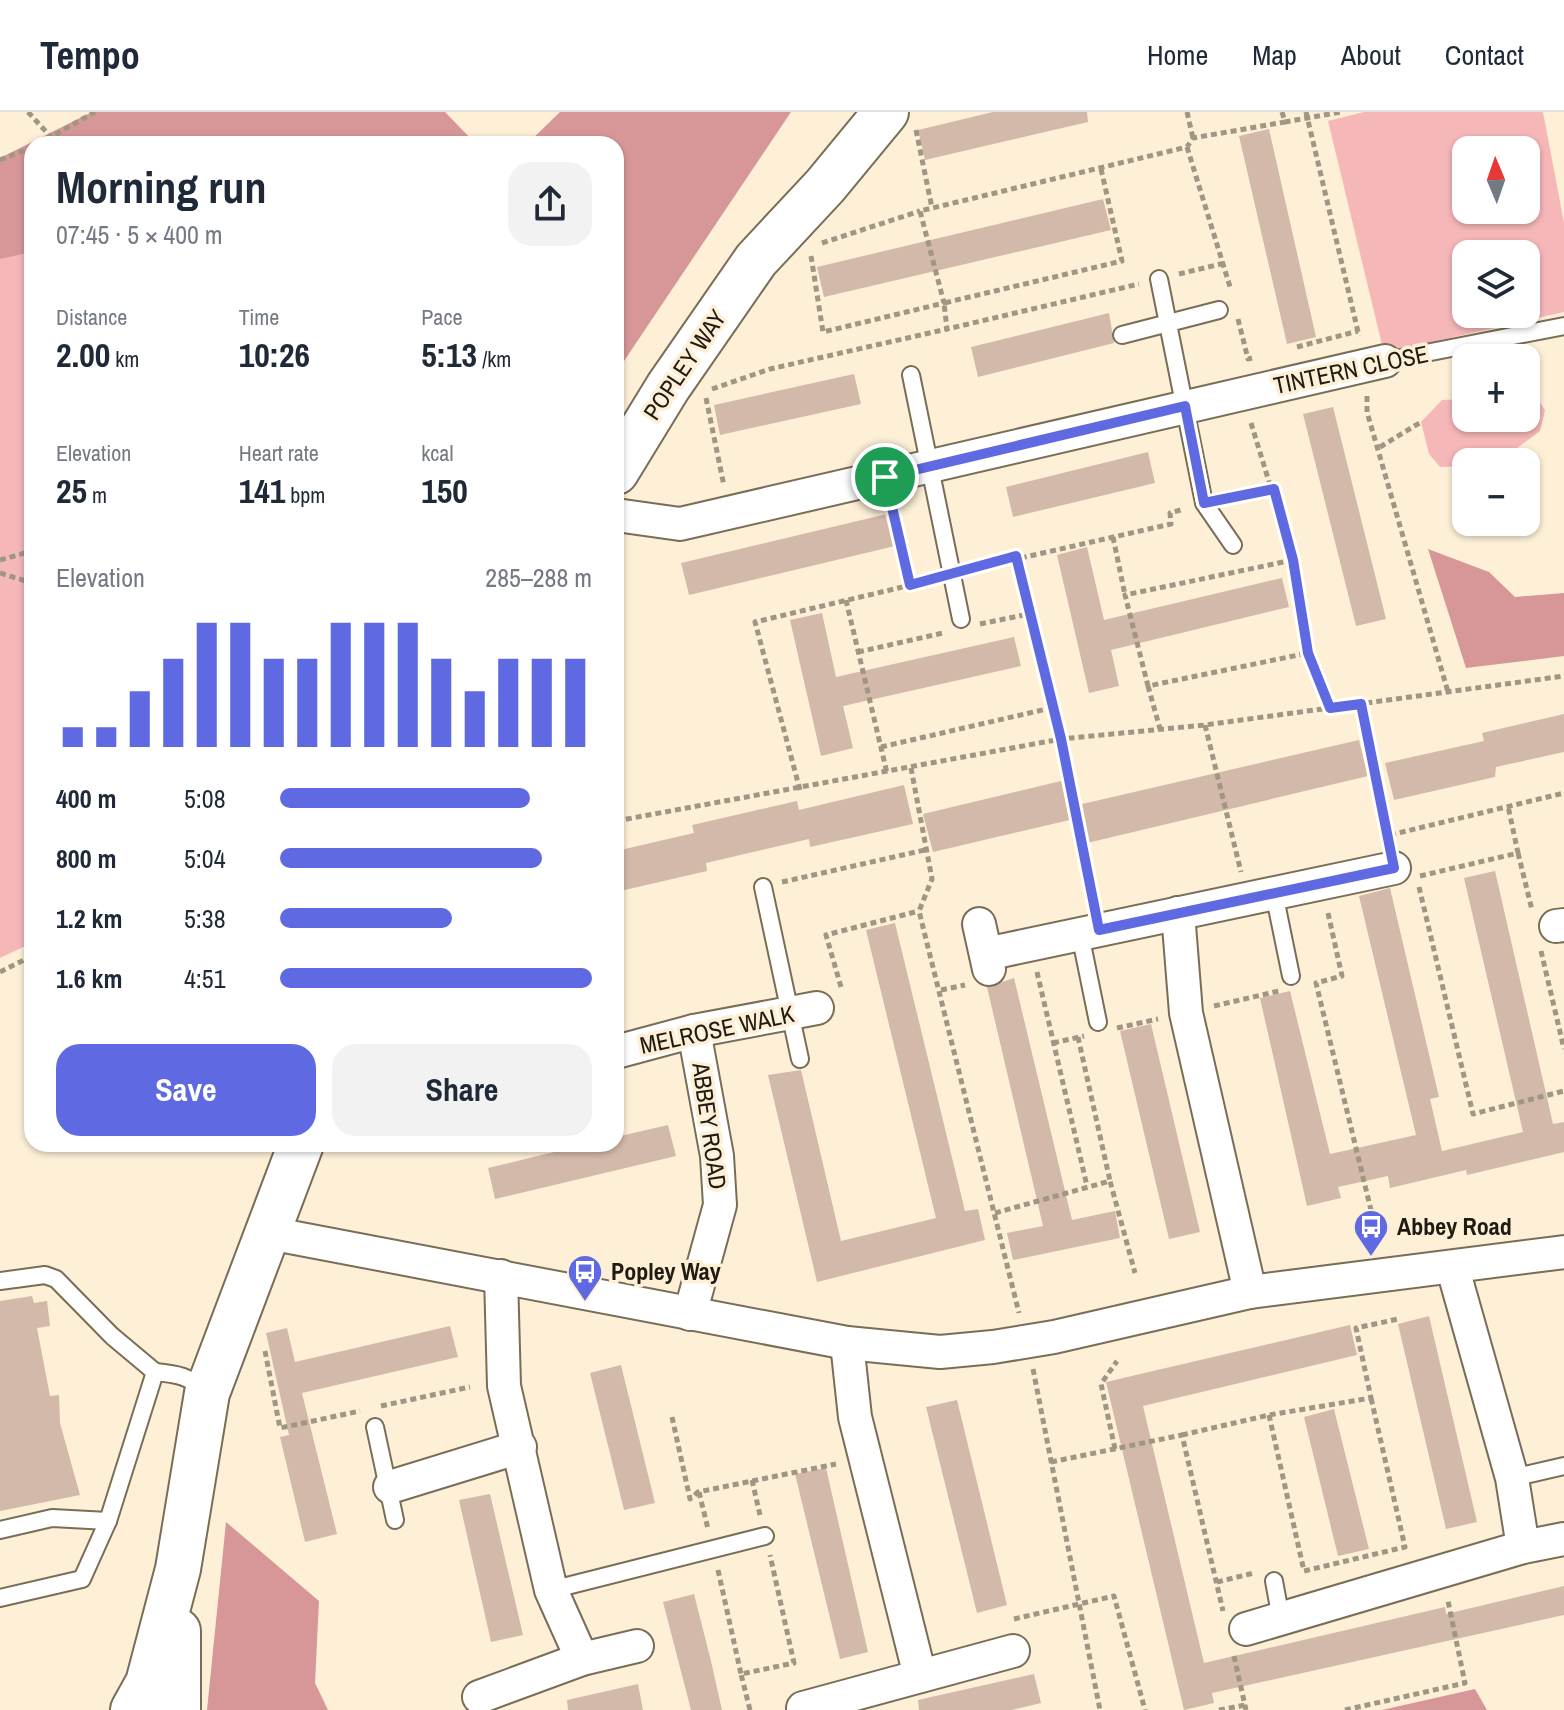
<!DOCTYPE html>
<meta charset="utf-8">
<style>
body{margin:0;font-family:"Archivo Narrow",sans-serif;background:#f2f2f3;color:#1f2937;height:100vh;display:flex;flex-direction:column;font-size:30px;white-space:nowrap}
*{box-sizing:border-box;margin:0}
p{font-size:26px;color:#747a83}
.icon{flex:none;width:44px;height:44px;fill:none;stroke:currentColor;stroke-width:2;stroke-linecap:round;stroke-linejoin:round}
.map{position:relative;flex:1;overflow:hidden}
.panel{position:absolute;left:24px;top:24px;width:600px;height:1016px;display:flex;flex-direction:column;background:#fff;border-radius:24px;box-shadow:0 2px 6px #0004}
.panel>*{flex:none}
.needle{width:52px;rotate:358deg}
.fabs{position:absolute;left:1452px;top:24px;display:grid;gap:16px}
.fabs a{display:grid;place-items:center;width:88px;height:88px;border-radius:16px;background:#fff;box-shadow:0 2px 6px #0004;font-size:40px}
.pin{position:absolute;display:grid;place-items:center;width:68px;height:68px;color:#fff;margin:-34px;border:4px solid #fff;border-radius:50%;box-shadow:0 2px 8px #0007}
.round{display:grid;place-items:center;flex:none;width:84px;height:84px;border-radius:24px;background:#f2f2f3}
.head{display:flex;align-items:center;justify-content:space-between;height:136px;padding:0 32px}
h1{font-size:44px;font-weight:700;line-height:60px}
.metrics{display:grid;grid-template-columns:repeat(3,1fr);gap:12px;height:136px;padding:8px 32px}
.metrics div{display:grid;align-content:center}
.metrics b{font-size:34px;font-weight:700}
.metrics small{font-size:22px;font-weight:400}
.metrics p{font-size:22px}
.chart{height:224px;padding:16px 32px}
.chart p{display:flex;justify-content:space-between}
.chart svg{width:100%;height:144px;margin-top:8px;stroke:#5f6ae2;stroke-width:6}
.cta{display:flex;gap:16px;margin-top:auto;padding:16px 32px}
.cta a{flex:1;height:92px;border-radius:24px;background:#5f6ae2;color:#fff;font-size:32px;font-weight:700;line-height:92px;text-align:center}
.cta a+a{background:#f2f2f3;color:#1f2937}
ul{padding:0 32px;list-style:none;font-size:26px}
li{display:grid;grid-template-columns:128px 96px 1fr;align-items:center;height:60px}
li i{height:20px;border-radius:10px;background:#5f6ae2}
header{display:flex;align-items:center;gap:48px;box-sizing:border-box;height:112px;padding:0 40px;background:#fff;border-bottom:2px solid #e0e1e3}
header strong{font-size:38px}
nav{display:flex;gap:44px;margin-inline-start:auto;font-size:28px}
.map>svg:first-child{display:block}
.green{fill:#f6b7b9;fill-rule:evenodd}
.forest{fill:#d79799}
.building{fill:#d3b9aa}
.lines{fill:none;stroke-linecap:round;stroke-linejoin:round}
.lane-casing{stroke:#796d57;stroke-width:20}
.street-casing{stroke:#796d57;stroke-width:36}
.secondary-casing{stroke:#796d57;stroke-width:48}
.path{stroke:#a09684;stroke-width:5;stroke-dasharray:6 4;stroke-linecap:butt}
.lane{stroke:#fff;stroke-width:16}
.street{stroke:#fff;stroke-width:32}
.secondary{stroke:#fff;stroke-width:44}
.route-casing{stroke:#fff;stroke-width:16}
.route{stroke:#5f6ae2;stroke-width:10}
.labels{text-anchor:middle;stroke-width:7;stroke-linejoin:round;paint-order:stroke}
.street-label{font-size:24px;fill:#1f1b12;stroke:#fdf0d7}
.poi-label{font-size:24px;font-weight:bold;fill:#1f1b12;stroke:#fdf0d7;text-anchor:start}
</style>
<header>
<strong>Tempo</strong>
<nav><a>Home</a><a>Map</a><a>About</a><a>Contact</a></nav>
</header>
<div class="map">
<svg width="1564" height="1598" viewBox="0 0 1564 1598">
<rect width="100%" height="100%" fill="#fdf0d7"/>
<g class="green">
<path d="M1364 0H1543L1564 111V200L1384 241 1328 9ZM1466 38H1526V98H1466ZM1466 142H1526V202H1466Z"/>
<polygon points="32,46 32,831 0,846 0,58"/>
<polygon points="1526,279 1534,281 1545,298 1540,319 1516,337 1466,350 1466,354 1440,355 1429,342 1421,310 1442,288 1466,287 1466,306 1526,306"/>
</g>
<g class="forest">
<polygon points="92,0 445,0 476,32 32,32 32,140 0,147 0,46"/>
<polygon points="560,0 791,0 616,261 616,32 527,32"/>
<polygon points="1428,437 1489,460 1515,485 1564,481 1564,544 1466,556"/>
<polygon points="226,1410 319,1489 315,1571 328,1598 207,1598"/>
<polygon points="1475,1577 1487,1598 1382,1598"/>
</g>
<g class="building">
<polygon points="993,0 1087,0 1088,10 925,48 918,18"/>
<polygon points="1269,17 1316,225 1287,232 1239,24"/>
<polygon points="1103,87 1111,118 824,185 817,155"/>
<polygon points="1109,201 1114,231 978,265 971,235"/>
<polygon points="854,262 861,292 720,323 714,293"/>
<polygon points="1333,295 1386,507 1356,514 1303,302"/>
<polygon points="1148,340 1155,371 1013,405 1006,375"/>
<polygon points="887,402 895,434 689,483 681,451"/>
<polygon points="1087,435 1104,508 1282,466 1289,495 1111,538 1119,574 1089,581 1057,443"/>
<polygon points="822,501 836,565 1014,525 1021,554 843,594 853,636 821,644 790,508"/>
<polygon points="1564,602 1564,640 1496,655 1495,665 1394,688 1385,651 1484,629 1482,621"/>
<polygon points="1359,628 1368,664 1087,731 1078,693"/>
<polygon points="1065,668 1074,707 933,740 923,702"/>
<polygon points="904,673 913,712 810,735 809,727 706,751 707,759 616,780 616,739 694,721 692,713 797,689 799,698"/>
<polygon points="1495,759 1553,1012 1564,1010 1564,1040 1467,1063 1466,1058 1390,1076 1388,1064 1338,1075 1341,1086 1307,1094 1260,886 1290,879 1330,1042 1416,1023 1359,784 1390,776 1439,985 1430,987 1442,1039 1523,1020 1464,766"/>
<polygon points="895,811 965,1099 978,1097 985,1128 817,1170 768,963 801,958 841,1129 936,1106 866,818"/>
<polygon points="1014,866 1072,1108 1115,1099 1120,1126 1013,1148 1007,1121 1043,1114 987,875"/>
<polygon points="1151,912 1200,1120 1169,1127 1120,919"/>
<polygon points="668,1013 676,1044 495,1087 488,1056 587,1032 616,1032 616,1025"/>
<polygon points="32,1184 34,1191 47,1189 50,1214 37,1216 50,1284 59,1283 60,1311 80,1383 0,1399 0,1189"/>
<polygon points="1429,1204 1477,1410 1446,1417 1398,1212"/>
<polygon points="1350,1213 1357,1243 1143,1294 1204,1551 1445,1495 1446,1502 1564,1474 1564,1503 1212,1581 1214,1591 1184,1598 1106,1270"/>
<polygon points="450,1214 458,1245 302,1281 337,1422 305,1430 280,1325 289,1323 266,1221 287,1216 295,1250"/>
<polygon points="621,1253 655,1391 624,1398 590,1261"/>
<polygon points="957,1288 1007,1493 977,1501 926,1295"/>
<polygon points="1334,1297 1369,1437 1338,1444 1304,1305"/>
<polygon points="826,1356 868,1540 840,1547 795,1362"/>
<polygon points="490,1382 523,1523 491,1530 459,1388"/>
<polygon points="694,1482 711,1549 722,1598 691,1598 663,1490"/>
<polygon points="1034,1562 1041,1591 1012,1598 919,1598 918,1588"/>
<polygon points="638,1572 643,1598 568,1598 567,1588"/>
</g>
<g class="lines">
<defs>
<g id="lane">
<polyline points="1159,167 1204,391 1233,433"/>
<polyline points="1122,223 1219,198"/>
<polyline points="1385,249 1564,214"/>
<polyline points="911,263 961,507"/>
<polyline points="763,775 800,947"/>
<polyline points="1274,781 1291,864"/>
<polyline points="1080,822 1098,910"/>
<polyline points="0,1169 45,1163 56,1167 112,1224 155,1260"/>
<polyline points="375,1315 395,1408"/>
<polyline points="1512,1366 1564,1354"/>
<polyline points="0,1418 52,1406 108,1409"/>
<polyline points="1274,1469 1281,1507"/>
<polyline points="551,1478 765,1424"/>
<path d="M0 1486 82 1467 108 1409 155 1260C177 1262 190 1264 206 1280"/>
</g>
<g id="street">
<polyline points="616,403 680,412 1385,249"/>
<polyline points="1178,801 1186,901 1250,1180"/>
<polyline points="979,812 989,857"/>
<polyline points="1556,814 1564,813"/>
<polyline points="986,842 1394,756"/>
<polyline points="616,940 694,919 817,896"/>
<polyline points="269,1121 847,1231 940,1240 993,1235 1054,1225 1250,1180 1564,1140"/>
<polyline points="1453,1157 1512,1366 1523,1435"/>
<polyline points="501,1164 504,1274 551,1478 582,1547"/>
<polyline points="690,1202 720,1093 717,1044 694,919"/>
<polyline points="847,1231 855,1305 920,1564"/>
<polyline points="390,1375 520,1335"/>
<polyline points="1246,1517 1523,1435 1564,1427"/>
<polyline points="479,1585 582,1547 637,1534"/>
<polyline points="803,1596 1013,1539"/>
</g>
<g id="secondary">
<polyline points="616,360 668,275 756,148 825,74 886,0"/>
<polyline points="178,1519 178,1598"/>
<polyline points="133,1598 148,1571 178,1457 207,1281 301,1032"/>
</g>
</defs>
<use href="#lane" class="lane-casing"/>
<use href="#street" class="street-casing"/>
<use href="#secondary" class="secondary-casing"/>
<g class="path">
<polyline points="28,0 51,25"/>
<polyline points="1187,0 1193,26"/>
<polyline points="1282,0 1285,10 1341,0"/>
<polyline points="1306,0 1359,224"/>
<polyline points="916,18 932,96"/>
<polyline points="38,32 95,0"/>
<polyline points="1187,35 1231,178"/>
<polyline points="0,48 32,35"/>
<polyline points="1101,57 1122,149 944,191 947,217 1139,172"/>
<polyline points="822,131 920,99"/>
<polyline points="811,144 823,220 944,191 920,99 1187,35 1193,26 1285,10"/>
<polyline points="1179,162 1225,151"/>
<polyline points="1238,207 1248,247 1252,246"/>
<polyline points="1297,235 1358,219"/>
<polyline points="712,277 770,257 947,217"/>
<polyline points="1367,284 1367,300 1448,580"/>
<polyline points="706,286 724,374"/>
<polyline points="1251,311 1293,448 1308,541 1330,596"/>
<polyline points="1380,335 1421,310"/>
<polyline points="1225,387 1274,377"/>
<polyline points="891,392 910,473"/>
<polyline points="1113,425 1125,483"/>
<polyline points="1016,444 1061,627 1094,791"/>
<polyline points="0,448 32,439"/>
<polyline points="1293,448 1125,483 1148,574 1308,541"/>
<polyline points="972,457 1171,412 1170,401 1184,397"/>
<polyline points="0,461 32,471"/>
<polyline points="846,488 887,661"/>
<polyline points="980,512 1029,502"/>
<polyline points="858,540 943,521"/>
<polyline points="1148,574 1160,617"/>
<polyline points="1361,592 1388,729"/>
<polyline points="1205,613 1241,760"/>
<polyline points="881,635 1051,596"/>
<polyline points="911,656 932,767 919,799 1019,1201"/>
<polyline points="800,678 755,510 932,468"/>
<polyline points="616,709 1061,627 1205,613 1564,564"/>
<polyline points="1390,723 1564,681"/>
<polyline points="1518,741 1532,798"/>
<polyline points="1420,764 1518,741 1508,694"/>
<polyline points="782,770 925,738"/>
<polyline points="1419,775 1473,1002 1564,979"/>
<polyline points="1328,801 1342,864 1316,871 1377,1123"/>
<polyline points="1541,839 1564,937"/>
<polyline points="0,860 32,844"/>
<polyline points="1037,860 1087,1074"/>
<polyline points="841,875 826,823 919,799"/>
<polyline points="941,878 965,873"/>
<polyline points="1214,894 1279,879"/>
<polyline points="1117,916 1158,907"/>
<polyline points="1078,925 1110,1069"/>
<polyline points="1053,931 1084,924"/>
<polyline points="995,1101 1110,1069 1135,1161"/>
<polyline points="265,1239 280,1316 360,1299"/>
<polyline points="1033,1257 1100,1598"/>
<polyline points="381,1294 470,1275"/>
<polyline points="1269,1303 1304,1459 1405,1435 1371,1286"/>
<polyline points="672,1305 690,1387 698,1380 836,1352"/>
<polyline points="1182,1323 1269,1303 1371,1286 1356,1216 1398,1207"/>
<polyline points="1115,1337 1101,1272 1117,1249"/>
<polyline points="1051,1350 1182,1323 1223,1499"/>
<polyline points="752,1368 760,1403"/>
<polyline points="699,1380 708,1417"/>
<polyline points="718,1458 741,1562"/>
<polyline points="1217,1470 1254,1461"/>
<polyline points="1014,1507 1114,1484 1145,1598"/>
<polyline points="1234,1544 1246,1598"/>
<polyline points="750,1598 741,1562 794,1551 770,1443"/>
<polyline points="1219,1598 1245,1593"/>
<polyline points="1345,1598 1465,1571 1448,1489"/>
</g>
<use href="#lane" class="lane"/>
<use href="#street" class="street"/>
<use href="#secondary" class="secondary"/>
</g>
<g class="lines">
<defs>
<polygon id="route" points="1185,294 1204,391 1274,377 1293,448 1308,541 1330,596 1361,592 1394,756 1099,818 1061,627 1016,444 910,473 885,365"/>
</defs>
<use href="#route" class="route-casing"/>
<use href="#route" class="route"/>
</g>
<defs>
<symbol id="bus-pin" viewBox="-11 -11 22 30"><path d="M0 17L-7.5 6A9.5 9.5 0 1 1 7.5 6Z" fill="#5f6ae2" stroke="#fdf0d7"/><path d="M-5-6H5V4H4V6H2V4H-2V6H-4V4H-5ZM-3.5-4V0h7V-4ZM-3.5 1.2v1.5H-2V1.2ZM2 1.2v1.5H3.5V1.2Z" fill="#fff"/></symbol>
</defs>
<g fill-rule="evenodd">
<use href="#bus-pin" x="1351" y="1095" width="40" height="54"/>
<use href="#bus-pin" x="565" y="1140" width="40" height="54"/>
</g>
<g class="labels">
<g class="street-label">
<text transform="translate(685 253) rotate(-56)" y="8">POPLEY WAY</text>
<text transform="translate(1351 258) rotate(-12)" y="8">TINTERN CLOSE</text>
<text transform="translate(717 918) rotate(-12)" y="8">MELROSE WALK</text>
<text transform="translate(709 1014) rotate(82)" y="8">ABBEY ROAD</text>
</g>
<g class="poi-label">
<text x="1397" y="1123">Abbey Road</text>
<text x="611" y="1168">Popley Way</text>
</g>
</g>
</svg>
<div class="fabs">
<a><svg class="needle" viewBox="-14 -14 28 28"><path d="M0-13l5 13h-10z" fill="#e53935"/><path d="M0 13l5-13h-10z" fill="#747a83"/></svg></a>
<a><svg class="icon" aria-label="layers" viewBox="0 0 24 24"><path d="M12 4l9 5-9 5-9-5zM3 14l9 5 9-5"/></svg></a>
<a>+</a>
<a>−</a>
</div>
<div class="pin" style="left:885px;top:365px;background:#1e9e55"><svg class="icon" aria-label="arrive" viewBox="0 0 24 24"><path d="M6 21V4h12l-3 4 3 4H6"/></svg></div>
<section class="panel">
<div class="head"><div><h1>Morning run</h1><p>07:45 · 5 × 400 m</p></div><a class="round"><svg class="icon" aria-label="share" viewBox="0 0 24 24"><path d="M12 15V3M7 8l5-5 5 5M5 13v7h14v-7"/></svg></a></div>
<div class="metrics">
<div><p>Distance</p><b>2.00<small> km</small></b></div>
<div><p>Time</p><b>10:26</b></div>
<div><p>Pace</p><b>5:13<small> /km</small></b></div>
</div>
<div class="metrics">
<div><p>Elevation</p><b>25<small> m</small></b></div>
<div><p>Heart rate</p><b>141<small> bpm</small></b></div>
<div><p>kcal</p><b>150</b></div>
</div>
<div class="chart"><p><span>Elevation</span>285–288 m</p>
<svg viewBox="0 0 160 44" preserveAspectRatio="none"><path d="M5 44V38M15 44V38M25 44V27M35 44V17M45 44V6M55 44V6M65 44V17M75 44V17M85 44V6M95 44V6M105 44V6M115 44V17M125 44V27M135 44V17M145 44V17M155 44V17"/></svg>
</div>
<ul>
<li><b>400 m</b>5:08<i style="width:80%"></i></li>
<li><b>800 m</b>5:04<i style="width:84%"></i></li>
<li><b>1.2 km</b>5:38<i style="width:55%"></i></li>
<li><b>1.6 km</b>4:51<i style="width:100%"></i></li>
</ul>
<div class="cta"><a>Save</a><a>Share</a></div>
</section>
</div>
